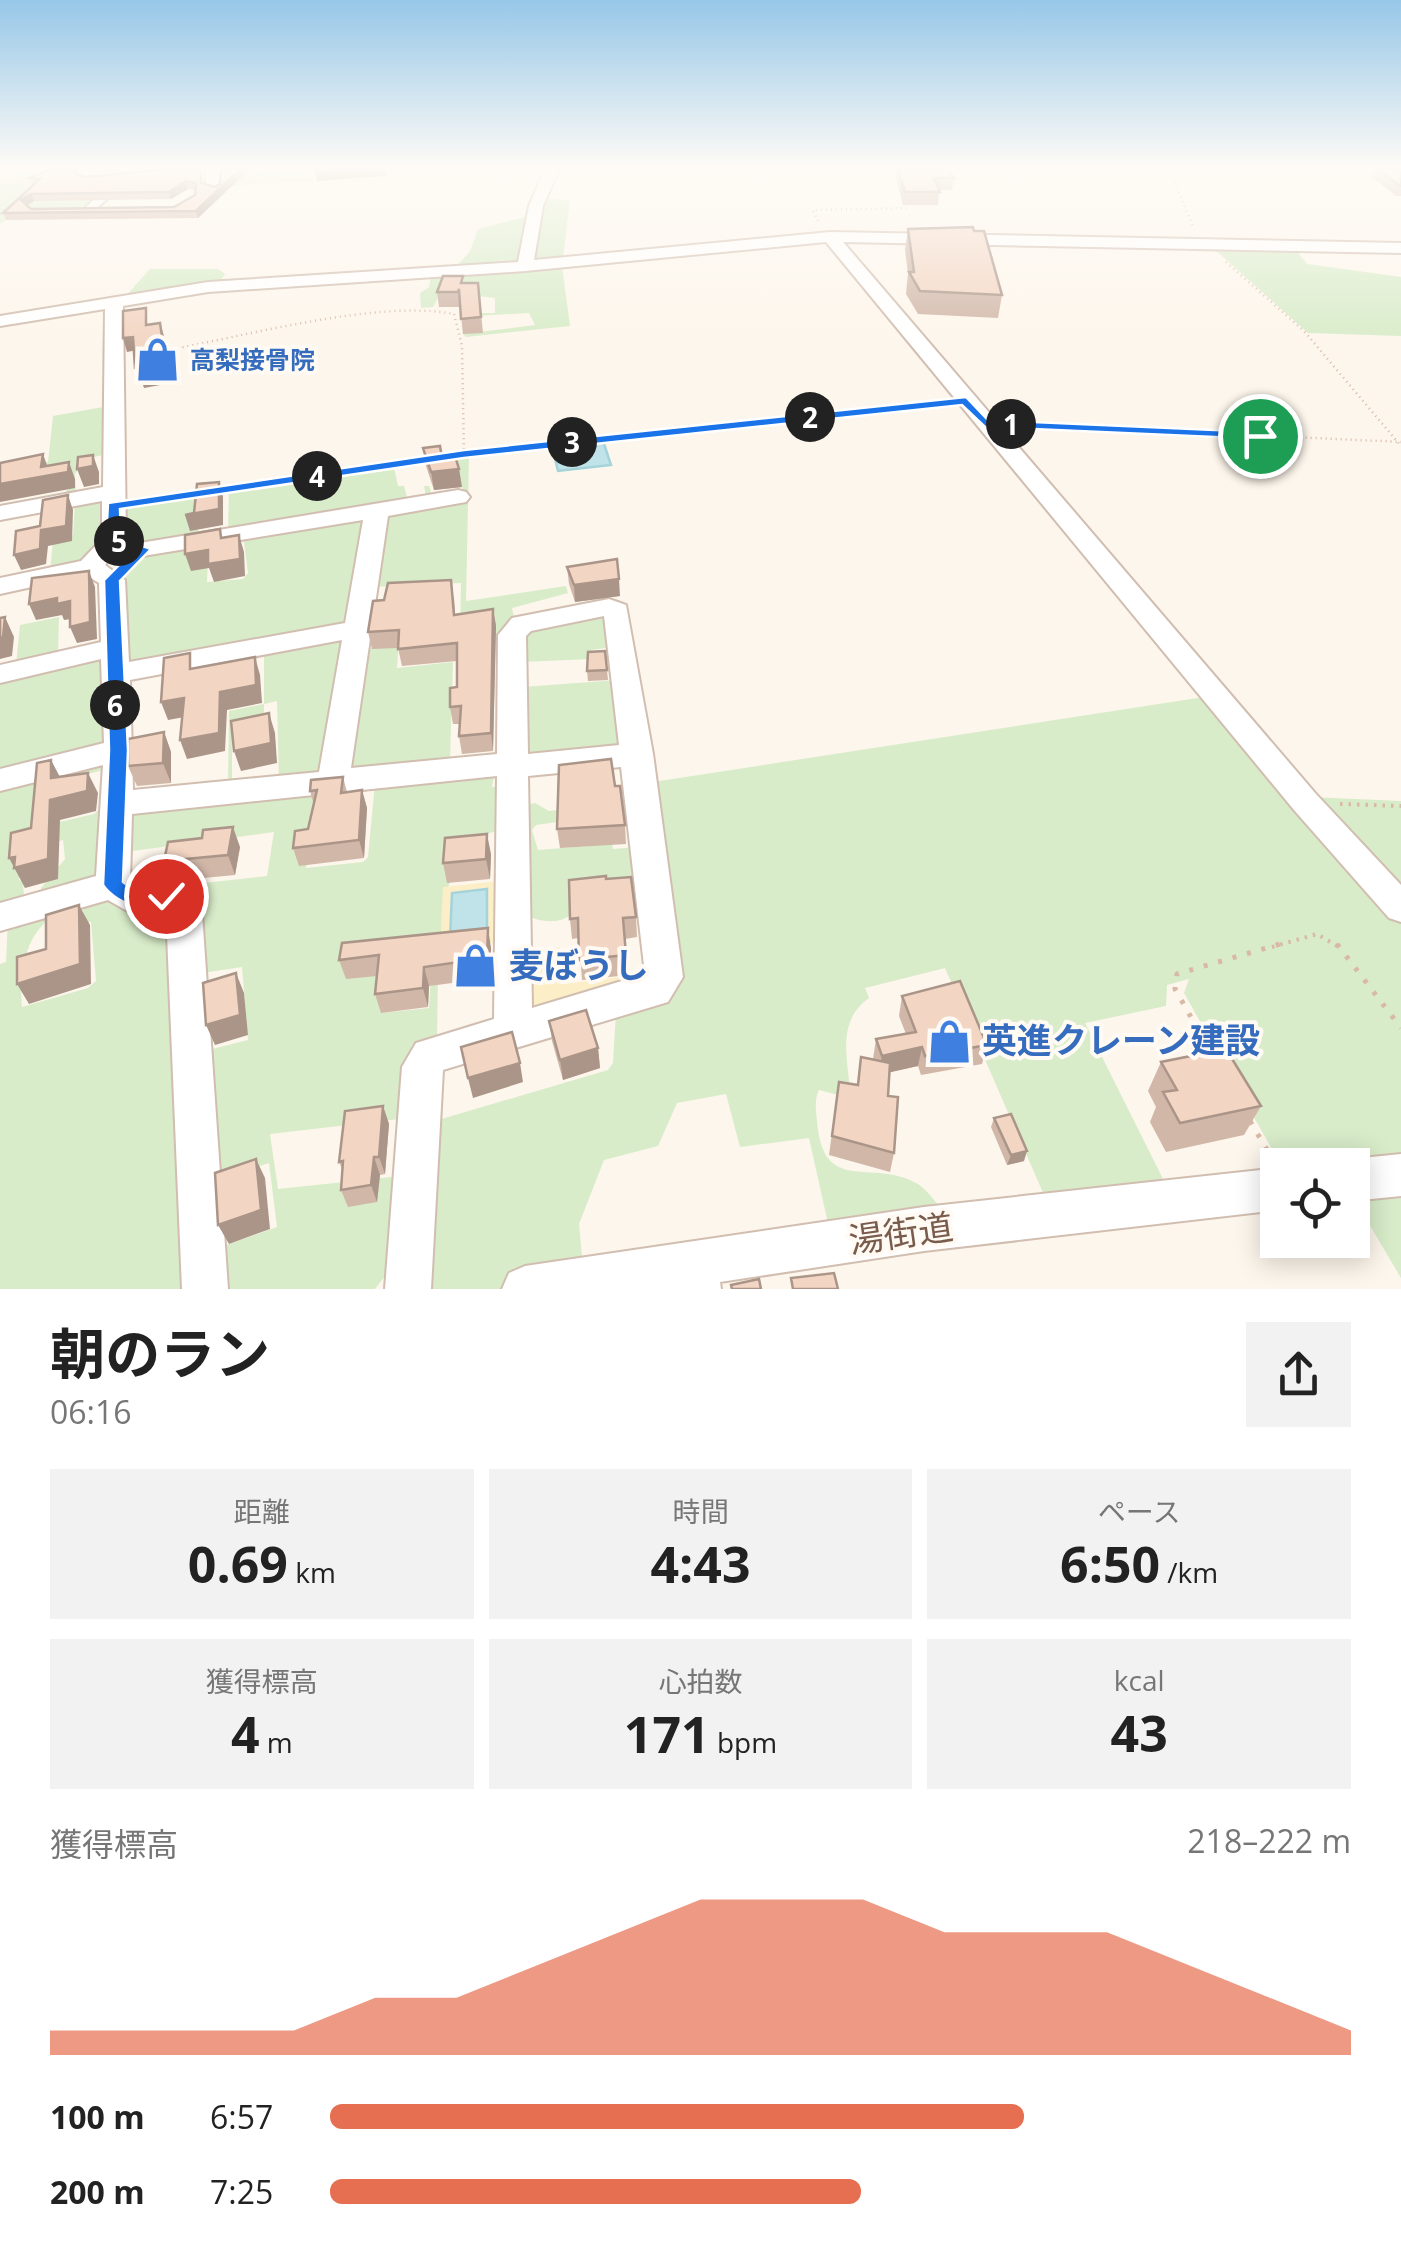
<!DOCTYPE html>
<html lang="ja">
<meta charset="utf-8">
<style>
body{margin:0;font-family:"Open Sans","Noto Sans JP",sans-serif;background:#f2f2f2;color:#222;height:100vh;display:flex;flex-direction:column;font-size:38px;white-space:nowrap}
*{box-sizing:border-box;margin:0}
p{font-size:32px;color:#767676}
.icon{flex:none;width:55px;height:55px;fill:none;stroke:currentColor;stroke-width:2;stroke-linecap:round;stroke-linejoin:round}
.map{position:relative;height:1289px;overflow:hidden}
.side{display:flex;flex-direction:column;background:#fff;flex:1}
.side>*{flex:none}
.buttons{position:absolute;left:1260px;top:1148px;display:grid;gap:20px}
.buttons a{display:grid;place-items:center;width:110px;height:110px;border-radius:0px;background:#fff;box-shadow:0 5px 25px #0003;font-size:50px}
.pin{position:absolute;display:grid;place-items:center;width:85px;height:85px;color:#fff;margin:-42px;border:5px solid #fff;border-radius:50%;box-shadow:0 2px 10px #0007}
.km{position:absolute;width:50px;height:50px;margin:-25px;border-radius:50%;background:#222;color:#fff;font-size:28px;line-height:50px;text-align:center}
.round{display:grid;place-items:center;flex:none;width:105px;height:105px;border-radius:0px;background:#f2f2f2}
.head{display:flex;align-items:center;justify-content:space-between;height:170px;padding:0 50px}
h1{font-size:55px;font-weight:700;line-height:75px}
.stats{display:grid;grid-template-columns:repeat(3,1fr);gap:15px;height:170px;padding:10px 50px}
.stats div{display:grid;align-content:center;border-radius:0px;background:#f2f2f2;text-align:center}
.stats b{font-size:50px;font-weight:700}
.stats small{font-size:28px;font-weight:400}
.stats p{font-size:28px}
.chart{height:280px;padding:20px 50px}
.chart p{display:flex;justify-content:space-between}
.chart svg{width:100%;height:180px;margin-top:10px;fill:#e76f51;opacity:.7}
ul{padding:0 50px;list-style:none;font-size:32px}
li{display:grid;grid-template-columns:160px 120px 1fr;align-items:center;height:75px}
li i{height:25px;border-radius:12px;background:#e76f51}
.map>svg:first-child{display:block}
.green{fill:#d8ecc9}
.sand{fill:#fcefc7}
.water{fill:#bfe3e8;stroke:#a5d3da;stroke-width:2.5}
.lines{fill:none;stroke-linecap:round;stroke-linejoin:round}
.minor-casing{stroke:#d1beb0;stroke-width:4}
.path-far2{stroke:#d9b8a5;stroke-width:2.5;stroke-dasharray:1 4;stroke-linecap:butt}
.path-far1{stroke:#d9b8a5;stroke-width:4;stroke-dasharray:2.5 6;stroke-linecap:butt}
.path{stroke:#d9b8a5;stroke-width:5;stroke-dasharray:4 11;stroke-linecap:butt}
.minor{fill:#fff;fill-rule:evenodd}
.wall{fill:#d1b7a8;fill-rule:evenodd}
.shaded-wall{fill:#aa9588}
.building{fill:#f3d5c3;stroke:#aa9588;stroke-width:2.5;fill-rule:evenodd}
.route{fill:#1a73e8;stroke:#fff;stroke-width:2.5}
.labels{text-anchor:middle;stroke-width:8;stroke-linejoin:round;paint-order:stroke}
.far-shop-label{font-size:25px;font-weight:bold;fill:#366cbe;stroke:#fffaf3;text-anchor:start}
.near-shop-label{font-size:35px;font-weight:bold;fill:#366cbe;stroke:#fffaf3;text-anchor:start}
.near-street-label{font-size:35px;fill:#7a5c4d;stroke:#fffaf3}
</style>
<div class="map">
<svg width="1401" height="1289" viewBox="0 0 1401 1289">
<rect width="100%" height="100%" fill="#fdf6ec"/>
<g class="green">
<path d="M17 169H52L95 200C78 217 30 201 0 224V182L14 177Z"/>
<polygon points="262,169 305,169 314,181 223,186 216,177 262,172"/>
<polygon points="546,199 570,200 562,266 570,326 466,337 463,334 535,325 529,313 476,316 474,313 495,313 495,298 441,292 433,307 421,308 420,293 429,287 431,277 445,267 457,266 470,251 478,229 525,217"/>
<polygon points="1212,247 1295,249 1307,264 1401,277 1401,336 1308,333"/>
<polygon points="150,269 218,269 225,274 218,284 125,297"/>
<polygon points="109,406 103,455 85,459 75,474 76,495 63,495 68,489 35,466 48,462 53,416"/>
<polygon points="469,455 466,601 566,586 568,593 512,608 515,623 506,633 460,638 461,583 371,587 383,512 426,496 424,486 429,486 432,495 463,492 460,475 447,472 447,458"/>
<polygon points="393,463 398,486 404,486 408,501 228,531 229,488"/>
<polygon points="197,492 198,536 147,545 123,537 120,504"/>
<polygon points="105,500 105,542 88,561 50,573 53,540 73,535 75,502"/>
<polygon points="369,513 346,629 129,668 117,580 148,551 221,537 208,554 207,582 243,579 248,573 243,535"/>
<polygon points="599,615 609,617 613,647 591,650 591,659 522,662 520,637 528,629"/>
<polygon points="59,617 58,656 16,665 20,625"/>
<polygon points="342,637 351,639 328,771 279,782 277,701 264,704 264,733 232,740 232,787 228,787 229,711 264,704 264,651"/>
<polygon points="399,637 397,668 453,662 450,760 347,775 365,650"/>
<polygon points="99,656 109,659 110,743 0,775 0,679"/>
<polygon points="618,680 627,742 618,750 537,757 524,749 522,687"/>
<path d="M1204 697 1310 797 1401 801V1278L1353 1197 1352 1165H1284L1277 1158 1184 993 1189 979 1167 985 1166 1006 1085 1023 1168 1189 1048 1204 945 968 865 988 869 998C837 1021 847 1056 850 1090L842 1096 819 1090C814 1100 816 1110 817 1121 823 1197 872 1157 918 1184 926 1189 934 1200 940 1207L829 1228 809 1138 740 1147 726 1094 677 1103 658 1146 604 1160 579 1224 583 1268 550 1289H433L420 1277 438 1120 608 1070 613 1063 616 1012 663 998 653 782Z"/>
<polygon points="109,757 103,770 38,787 34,813 51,824 94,814 101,808 103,779 111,879 41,896 41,888 65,859 63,840 20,852 19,880 23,881 24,900 0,907 0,783"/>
<polygon points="494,776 492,787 502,786 501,830 486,834 458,854 448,888 444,940 381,1013 429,1008 431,975 438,974 437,1037 411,1046 408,1118 270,1134 278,1189 401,1176 395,1263 375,1289 215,1289 212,1250 277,1227 269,1163 212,1181 204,1051 248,1040 242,967 196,974 190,911 141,890 267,876 274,832 125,852 127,813 313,794 319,805 306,868 363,862 368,857 375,783"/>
<path d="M535 803 549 811 611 803 557 822 536 825 532 830 538 850 612 844 613 849 638 847 642 892 569 898V916C558 924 538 922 527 915L524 805Z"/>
<path d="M82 898H112L171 907 199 1289H0V964L6 962 8 920 53 916C24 936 19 974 22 1007L88 988 96 981 91 922H83Z"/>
</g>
<g class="sand">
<polygon points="498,881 497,942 440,948 443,887"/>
<polygon points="560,947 563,984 645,974 639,984 543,1013 528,1006 527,952"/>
</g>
<g class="water">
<polygon points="603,441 611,465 558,471 552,446"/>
<polygon points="487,889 487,935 450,939 452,893"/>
</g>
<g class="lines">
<defs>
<g id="minor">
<polygon points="78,169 92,169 92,173 177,169 133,177 92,212 85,208 115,179 80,179"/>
<polygon points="206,169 220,169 218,191 206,188"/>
<path d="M545 169H559L543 206 534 260 830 232 1401 243V253L843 242 1316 794 1401 885V922L1389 918 1294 810 826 242 525 271 208 292 123 306 126 540 105 565 125 580 129 662 345 623 363 520 143 556 131 549 134 544 458 490 466 492 470 497 466 502 388 516 351 768 497 754 498 635 512 618 609 599 626 605 653 754 683 977 668 1002 443 1070 431 1289H385L402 1067 416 1043 494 1019 497 776 132 814 130 880 136 884 166 883 191 891 202 913 228 1289H182L166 911 129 912 108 900 0 931V903L96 876 103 765 0 791V769L104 743 101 659 0 683V665L101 642 99 583 86 575 0 594V578L81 561 102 539V501L0 520V506L103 487 105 309 0 326V316L208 282 518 262 529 206ZM604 616 619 745 528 754 526 636 531 631ZM342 640 319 772 133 790 130 680ZM621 767 645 974 532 1008 528 776Z"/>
<polygon points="1401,1154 1401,1196 1352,1201 1352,1165 1337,1165 1352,1159"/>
<polygon points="1278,1168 1278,1210 924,1251 720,1282 721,1289 502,1289 509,1273 525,1266 924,1207"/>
</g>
</defs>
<use href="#minor" class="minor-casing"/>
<g class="path-far2">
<polyline points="1169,169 1194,229"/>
<polyline points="818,221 813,210 909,208"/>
<polyline points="1226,262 1304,331 1401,446"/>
<path d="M163 351C242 337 378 299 454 314L462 346 464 454"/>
<polyline points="1011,424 1401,442"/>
<polyline points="438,458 946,403"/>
<polyline points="381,466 429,459"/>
</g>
<g class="path-far1">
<polyline points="221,490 398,464"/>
<polyline points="137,503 196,494"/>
<polyline points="1340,804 1401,806"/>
<polyline points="1272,947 1317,934 1339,947"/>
</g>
<g class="path">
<polyline points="1337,944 1401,1028"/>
<polyline points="1213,1056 1175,989 1177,974 1280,944"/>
<polyline points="1250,1121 1273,1160"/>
</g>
<use href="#minor" class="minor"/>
</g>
<g class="wall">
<path d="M168 169 215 187 250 169 198 218 6 220 3 213 33 186 30 178 77 175 87 177ZM188 189 195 190V195L174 207 31 209 27 205 34 201 171 199Z"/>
<polygon points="896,169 947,169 954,178 952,190 939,190 938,205 903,205 895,174"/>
<polygon points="1375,169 1401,169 1401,196 1396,196 1372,177"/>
<polygon points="908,229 1002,295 998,318 918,314 906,294 908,273 905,250"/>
<polygon points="464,283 478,283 483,333 463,334 460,307 439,307 437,292"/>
<polygon points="423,448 442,458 459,469 462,487 434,490 426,466"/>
<polygon points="567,567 620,596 575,602 569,584"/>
<polygon points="454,597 455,614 493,609 496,626 493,751 462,754 459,736 460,724 453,724 450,707 457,687 457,661 402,666 398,648 372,649 368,632"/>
<polygon points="605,651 608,680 588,681 587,671"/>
<polygon points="164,732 171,752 171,783 137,786 128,766"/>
<polygon points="343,777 347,792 362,790 367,808 364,858 299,866 293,848 308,829 314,805 310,791"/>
<polygon points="615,786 625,825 626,844 560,848 557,829"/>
<polygon points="202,838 240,847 235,875 172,881 164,861"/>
<polygon points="491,854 490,879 447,883 443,863"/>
<polygon points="606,879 636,917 637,937 625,939 628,975 582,980 579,938 572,939 570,919"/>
<polygon points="342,943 491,948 491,978 429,986 428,1007 381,1013 375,994 377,976 346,979 339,960"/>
<polygon points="902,996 987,1045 982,1064 921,1075 918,1066 890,1072 888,1096 894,1153 890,1172 829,1155 839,1082 857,1085 873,1059 876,1039 906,1034 899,1016"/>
<polygon points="549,1021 598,1048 600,1068 563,1080 552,1041"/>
<polygon points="1161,1062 1261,1106 1244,1135 1166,1152 1150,1122 1156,1107 1148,1091"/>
<polygon points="383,1106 389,1124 385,1174 380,1175 377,1202 348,1207 341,1190 343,1171 339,1162"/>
<polygon points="994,1118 1024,1161 1007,1165 991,1127"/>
</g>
<g class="shaded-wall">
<polygon points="240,169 250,169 198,218 196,211"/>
<polygon points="378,169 386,169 386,176 317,181 316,173"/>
<polygon points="186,181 188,189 171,199 169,192"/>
<polygon points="31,194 34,201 23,208 21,200"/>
<polygon points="160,323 164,336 171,383 144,388 142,382 140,382 135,368"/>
<polygon points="133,337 137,350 127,352 123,338"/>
<polygon points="43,454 49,471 69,462 75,479 75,488 0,502 0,484 41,467"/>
<polygon points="93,455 99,472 99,484 84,487 77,469"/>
<polygon points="459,469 462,487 434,490 431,472"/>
<polygon points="219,482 223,497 223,525 190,531 185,515 219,509"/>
<polygon points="68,495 73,510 72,541 48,546 46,564 21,570 14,555 41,530"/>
<polygon points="239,535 244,552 245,576 214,582 209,568 191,571 185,554"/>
<polygon points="89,571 95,587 97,639 77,643 70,627"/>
<polygon points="619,579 620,596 575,602 574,585"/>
<polygon points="57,598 70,601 78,618 64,620 62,615 36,620 29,604"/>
<polygon points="493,609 496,626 493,751 491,733"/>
<polygon points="5,617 14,637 12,656 0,659 0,638"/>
<polygon points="255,657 260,675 262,703 227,710 225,751 187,759 180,740 220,692"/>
<polygon points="184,698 190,716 168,720 161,702"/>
<polygon points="269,713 275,733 277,763 241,771 234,751"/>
<polygon points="164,732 171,752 171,783 163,763"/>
<polygon points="51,760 61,779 88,773 98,793 96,811 60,820 58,879 25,888 9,858 15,857 20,866 51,778"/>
<polygon points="362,790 367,808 364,858 359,840"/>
<polygon points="233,827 240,847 235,875 228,855"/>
<polygon points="487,834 491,854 490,879 486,859"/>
<polygon points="79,905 90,925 91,984 29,1004 17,984 80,964"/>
<polygon points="488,928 491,948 491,978 487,958"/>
<polygon points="424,967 429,986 428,1007 423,988"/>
<polygon points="236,973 244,993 248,1035 215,1045 206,1025"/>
<polygon points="922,1047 918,1066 878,1075 882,1056"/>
<polygon points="598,1048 600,1068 563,1080 560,1060"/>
<polygon points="520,1063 523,1082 473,1098 468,1078"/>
<polygon points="383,1106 389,1124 385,1174 379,1157"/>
<polygon points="1027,1151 1024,1161 1007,1165 1011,1155"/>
<polygon points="374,1157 380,1175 377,1202 371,1185"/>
<polygon points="256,1159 265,1178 270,1229 229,1244 218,1225"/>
</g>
<g class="building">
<path d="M50 169H74L77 175 87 177 169 169H201V183L215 187 220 184 221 169H240L196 211 3 213 40 179 30 178ZM186 181 196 183 195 195 174 207 31 209 21 200 31 194 169 192Z"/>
<polygon points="316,169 378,169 316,173"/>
<polygon points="898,169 947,169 954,178 934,178 940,192 905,192"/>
<polygon points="1378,169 1401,169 1401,186 1400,186"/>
<polygon points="973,227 974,231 984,231 1002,295 920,291 909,272 914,272 908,229"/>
<polygon points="443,276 463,276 461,283 478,283 481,317 461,319 459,289 458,292 437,292"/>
<polygon points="146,308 146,325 160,323 167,370 140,374 139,368 135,368 133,337 123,338 123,311"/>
<polygon points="440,446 442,458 455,456 459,469 431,472 423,448"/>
<polygon points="43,454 41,467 69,462 68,472 0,484 0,463"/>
<polygon points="93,455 93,466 77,469 78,457"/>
<polygon points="219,482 219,509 185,515 194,513 197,484"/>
<polygon points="68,495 66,526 41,530 40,549 14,555 16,531 40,526 43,500"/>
<polygon points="220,529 221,538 239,535 240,559 208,564 208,550 185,554 185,535"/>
<polygon points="617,559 619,579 574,585 567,567"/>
<polygon points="89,571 90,622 70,627 70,601 57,604 57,598 29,604 32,578"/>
<polygon points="451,580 454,615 493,609 491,733 459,736 461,706 450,707 450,688 457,687 457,643 398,649 399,630 368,632 373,601 384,600 388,583"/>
<polygon points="5,617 3,637 0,638 0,618"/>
<polygon points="605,651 607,670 587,671 588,652"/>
<polygon points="190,653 190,669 255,657 256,685 220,692 219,733 180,740 184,698 161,702 164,658"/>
<polygon points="269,713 271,743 234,751 231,721"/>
<polygon points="164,732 163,763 128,766 128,739"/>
<polygon points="611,759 615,786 620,786 625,825 557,829 559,765"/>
<polygon points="51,760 51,778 88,773 87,791 50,800 48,859 14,868 15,857 9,858 11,833 31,828 37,763"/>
<polygon points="343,777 341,793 362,790 359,840 293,848 295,831 308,829 317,790 310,791 311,780"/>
<polygon points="233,827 228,855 164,861 168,842 202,838 203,830"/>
<polygon points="487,834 486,859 443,863 445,838"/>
<polygon points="606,876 606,879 631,877 636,917 623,918 626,955 579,960 578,918 570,919 569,880"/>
<polygon points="79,905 80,964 17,984 17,957 46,949 46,915"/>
<polygon points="488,928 487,958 424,967 423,988 375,994 379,955 339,960 342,943"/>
<polygon points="236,973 240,1015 206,1025 203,983"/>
<polygon points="960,981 987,1045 925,1056 922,1047 882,1056 876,1039 916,1032 902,996"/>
<polygon points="586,1010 598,1048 560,1060 549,1021"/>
<polygon points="512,1032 520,1063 468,1078 461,1047"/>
<polygon points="1226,1049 1261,1106 1180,1123 1163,1092 1177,1090 1161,1062"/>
<polygon points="861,1057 890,1063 888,1096 898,1097 894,1153 832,1136 839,1082 858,1085"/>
<polygon points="383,1106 379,1157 374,1157 371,1185 341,1190 343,1161 339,1162 345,1111"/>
<polygon points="1011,1114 1027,1151 1011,1155 994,1118"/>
<polygon points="256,1159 261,1210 218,1225 215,1173"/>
<polygon points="834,1273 838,1289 793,1289 791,1278"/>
<polygon points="759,1279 761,1289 732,1289 731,1285"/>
</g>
<linearGradient id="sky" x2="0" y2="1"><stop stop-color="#97c7e8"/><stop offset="0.48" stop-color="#fefbf6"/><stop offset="1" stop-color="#fefbf6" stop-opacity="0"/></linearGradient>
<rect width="1401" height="349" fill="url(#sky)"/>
<path class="route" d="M966 397 988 420 1260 432 1266 436 1260 439 985 427 962 405 464 458 120 509 121 538 151 549 120 581 128 750 123 882 133 890 166 888 177 896C159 919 117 906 103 885L109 750 104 580 133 551 106 540 108 503 464 450Z"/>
<defs>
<symbol id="shop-bare" viewBox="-9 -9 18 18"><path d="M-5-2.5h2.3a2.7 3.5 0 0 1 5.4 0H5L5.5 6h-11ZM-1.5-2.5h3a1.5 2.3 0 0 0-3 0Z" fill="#3f7fe0" stroke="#fffaf3" stroke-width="2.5" paint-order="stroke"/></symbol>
</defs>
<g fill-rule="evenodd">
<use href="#shop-bare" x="126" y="328" width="63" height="63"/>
<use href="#shop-bare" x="444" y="934" width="63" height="63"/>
<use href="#shop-bare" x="918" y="1010" width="63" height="63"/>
</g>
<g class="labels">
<g class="far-shop-label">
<text x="190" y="369">高梨接骨院</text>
</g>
<g class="near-shop-label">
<text x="509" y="978">麦ぼうし</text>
<text x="982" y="1053">英進クレーン建設</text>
</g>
<g class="near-street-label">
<text transform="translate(901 1234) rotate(-8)" y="12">湯街道</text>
</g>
</g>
</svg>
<div class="buttons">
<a><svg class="icon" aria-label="locate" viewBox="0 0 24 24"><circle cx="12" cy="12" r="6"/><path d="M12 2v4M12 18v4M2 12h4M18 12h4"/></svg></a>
</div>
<div class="pin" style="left:1260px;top:436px;background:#1e9e55"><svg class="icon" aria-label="arrive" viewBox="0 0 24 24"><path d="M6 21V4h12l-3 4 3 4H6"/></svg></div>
<div class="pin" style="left:166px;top:896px;background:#d93025"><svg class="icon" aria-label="check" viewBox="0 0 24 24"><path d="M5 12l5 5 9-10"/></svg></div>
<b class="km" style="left:1011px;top:424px">1</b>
<b class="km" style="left:810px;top:417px">2</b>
<b class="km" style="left:572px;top:442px">3</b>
<b class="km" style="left:317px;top:476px">4</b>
<b class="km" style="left:119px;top:541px">5</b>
<b class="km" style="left:115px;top:705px">6</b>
</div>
<section class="side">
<div class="head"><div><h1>朝のラン</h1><p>06:16</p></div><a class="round"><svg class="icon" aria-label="share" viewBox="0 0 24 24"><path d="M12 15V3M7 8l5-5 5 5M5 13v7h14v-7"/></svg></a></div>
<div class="stats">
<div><p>距離</p><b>0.69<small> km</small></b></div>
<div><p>時間</p><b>4:43</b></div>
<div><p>ペース</p><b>6:50<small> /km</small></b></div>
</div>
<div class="stats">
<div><p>獲得標高</p><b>4<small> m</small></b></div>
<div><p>心拍数</p><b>171<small> bpm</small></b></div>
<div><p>kcal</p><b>43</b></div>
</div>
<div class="chart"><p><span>獲得標高</span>218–222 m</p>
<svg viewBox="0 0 160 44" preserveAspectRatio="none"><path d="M0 44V38L10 38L20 38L30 38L40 30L50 30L60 22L70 14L80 6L90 6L100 6L110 14L120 14L130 14L140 22L150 30L160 38V44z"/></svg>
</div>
<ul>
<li><b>100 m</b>6:57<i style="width:68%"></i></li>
<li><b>200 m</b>7:25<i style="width:52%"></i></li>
</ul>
</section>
